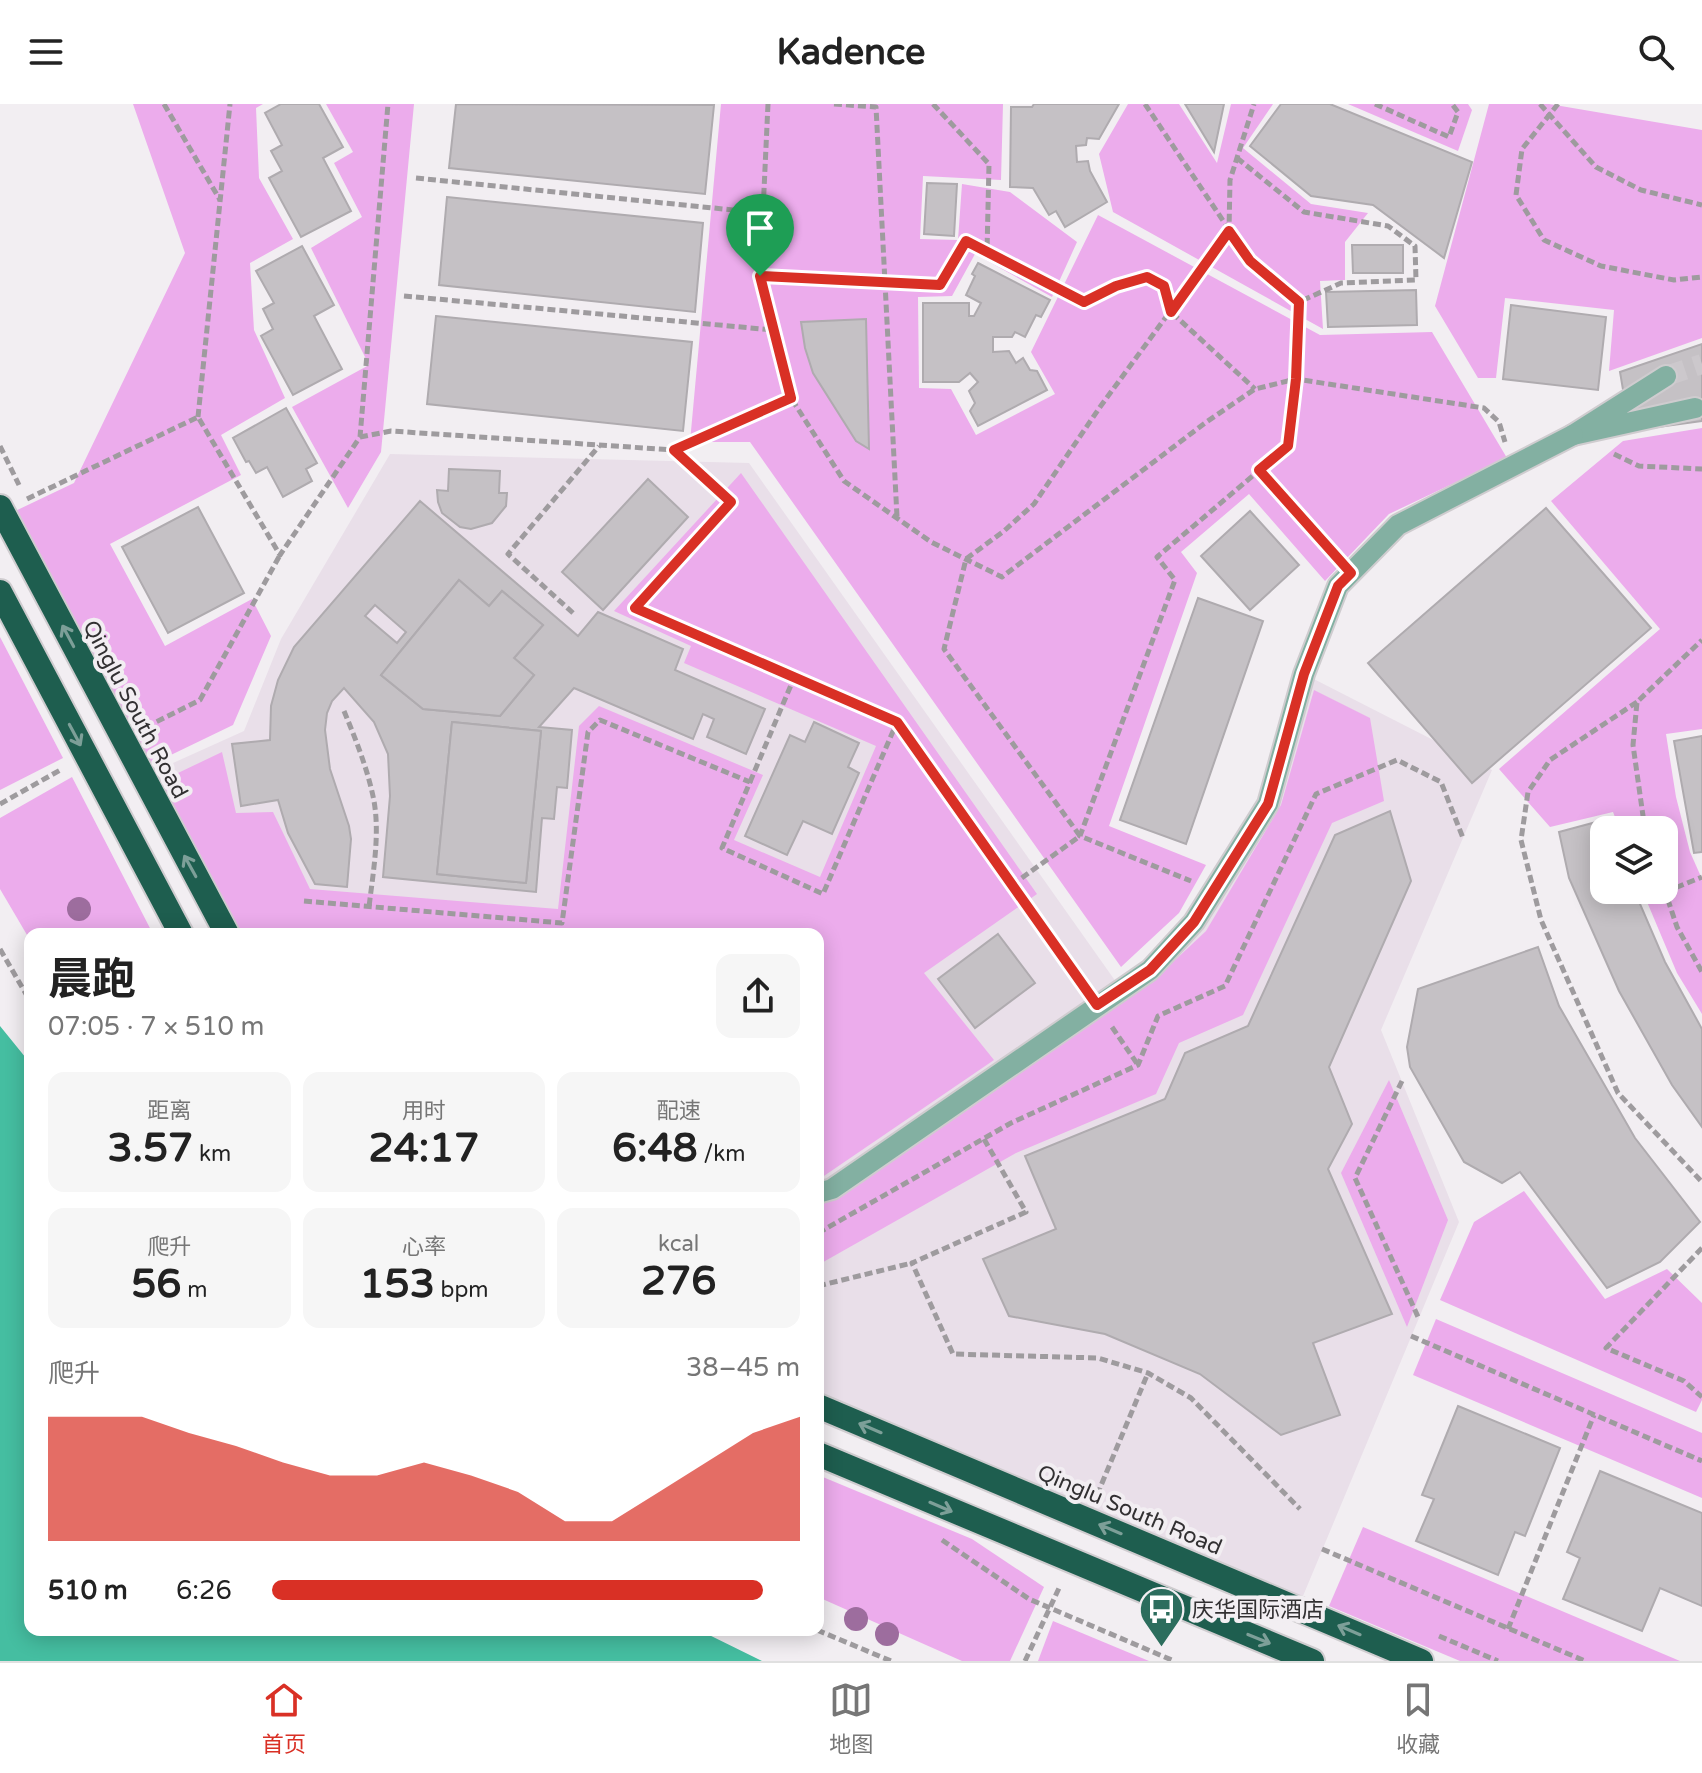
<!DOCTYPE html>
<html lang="zh">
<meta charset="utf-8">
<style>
body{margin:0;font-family:"Varela Round","Noto Sans SC",sans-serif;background:#f6f6f6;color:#222;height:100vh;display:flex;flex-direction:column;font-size:30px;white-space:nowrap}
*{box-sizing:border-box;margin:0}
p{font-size:26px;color:#767676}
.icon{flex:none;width:44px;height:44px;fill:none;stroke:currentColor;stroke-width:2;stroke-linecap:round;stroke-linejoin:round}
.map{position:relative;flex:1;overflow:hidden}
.details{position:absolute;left:24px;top:824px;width:800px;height:708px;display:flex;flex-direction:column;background:#fff;border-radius:16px;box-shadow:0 4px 20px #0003}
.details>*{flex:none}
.fabs{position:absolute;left:1590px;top:712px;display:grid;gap:16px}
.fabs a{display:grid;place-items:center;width:88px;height:88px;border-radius:16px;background:#fff;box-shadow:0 4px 20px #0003;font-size:40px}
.pin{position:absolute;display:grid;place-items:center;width:68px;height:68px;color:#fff;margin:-82px -34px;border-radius:50% 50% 50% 0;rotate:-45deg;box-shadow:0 0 8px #0007}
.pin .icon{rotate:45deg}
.round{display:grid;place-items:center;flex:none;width:84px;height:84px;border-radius:16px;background:#f6f6f6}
.head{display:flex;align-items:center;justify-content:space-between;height:136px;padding:0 24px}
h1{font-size:44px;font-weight:700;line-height:60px}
.figures{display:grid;grid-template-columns:repeat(3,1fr);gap:12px;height:136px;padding:8px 24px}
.figures div{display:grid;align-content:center;border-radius:16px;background:#f6f6f6;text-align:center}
.figures b{font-size:40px;font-weight:700}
.figures small{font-size:22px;font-weight:400}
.figures p{font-size:22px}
.chart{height:224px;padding:16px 24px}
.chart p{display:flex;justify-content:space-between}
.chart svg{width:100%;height:144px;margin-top:8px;fill:#d93025;opacity:.7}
ul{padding:0 24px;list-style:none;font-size:26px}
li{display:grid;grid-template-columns:128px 96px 1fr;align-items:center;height:60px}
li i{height:20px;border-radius:10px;background:#d93025}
header{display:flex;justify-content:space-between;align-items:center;height:104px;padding:0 24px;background:#fff;font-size:36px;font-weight:700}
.dock{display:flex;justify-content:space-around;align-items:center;height:112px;border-top:2px solid #e0e0e0;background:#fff;font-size:22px;color:#767676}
.dock a{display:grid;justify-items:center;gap:4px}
.dock .current{color:#d93025}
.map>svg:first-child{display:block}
.built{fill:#e9dfe9}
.green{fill:#ecacec}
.water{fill:#45bea1}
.building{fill:#c5c1c5;stroke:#afabaf;stroke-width:2;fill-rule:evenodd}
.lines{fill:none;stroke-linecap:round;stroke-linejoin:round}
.minor-tunnel{stroke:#ccc8cc;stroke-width:20;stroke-dasharray:20 10;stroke-linecap:butt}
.minor-casing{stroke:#cfcccf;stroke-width:24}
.highway-casing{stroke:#cfcccf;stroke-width:28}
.path{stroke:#9e9b9e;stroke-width:5;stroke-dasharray:8 4;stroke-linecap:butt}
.minor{stroke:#83b0a2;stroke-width:20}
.highway{stroke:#1e5e4f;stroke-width:24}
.path-bridge{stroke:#9e9b9e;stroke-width:5;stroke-dasharray:8 4;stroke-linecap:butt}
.tree{fill:#9d6d9e}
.oneway{stroke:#7d9f98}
.route-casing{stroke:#fff;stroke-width:16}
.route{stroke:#d93025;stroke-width:10}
.labels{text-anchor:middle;stroke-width:8;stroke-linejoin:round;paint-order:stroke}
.street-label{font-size:22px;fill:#323032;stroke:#f2eef2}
.poi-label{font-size:22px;fill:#323032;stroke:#f2eef2;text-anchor:start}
</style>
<header><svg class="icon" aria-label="menu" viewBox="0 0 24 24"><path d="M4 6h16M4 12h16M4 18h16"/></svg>Kadence<svg class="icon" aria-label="search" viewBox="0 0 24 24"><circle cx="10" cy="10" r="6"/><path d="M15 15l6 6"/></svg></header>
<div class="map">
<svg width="1702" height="1557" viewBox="0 0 1702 1557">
<rect width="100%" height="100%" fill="#f2eef2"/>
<polygon class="built" points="390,350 749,359 1121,885 1150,866 1269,700 1304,570 1492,666 1381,926 1459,1118 1298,1504 818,1302 818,830 228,830 142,673 244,627 281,535"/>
<g class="green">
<polygon points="133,0 263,0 256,4 259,74 293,135 250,159 254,226 285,294 221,331 241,371 110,440 165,542 252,495 271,532 233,621 146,663 11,409 74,379 185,149"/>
<polygon points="326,0 414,0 381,348 348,404 292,303 369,261 311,144 362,113 334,59 353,48"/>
<polygon points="721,0 1003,0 1001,76 923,72 920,135 958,136 962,80 1010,88 1077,138 1052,193 975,150 952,192 918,193 919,284 951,285 976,331 1055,290 1031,248 1098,111 1320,231 1432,228 1507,354 1389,410 1325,477 1249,390 1181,448 1197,469 1109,722 1206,761 1179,809 1121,863 750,338 690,338"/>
<polygon points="1128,0 1179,0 1217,59 1231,0 1273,0 1243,44 1311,100 1368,109 1345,138 1345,176 1320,177 1323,225 1113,108 1099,50"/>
<polygon points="1348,0 1468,0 1472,6 1458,47"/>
<polygon points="1489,0 1549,0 1702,26 1702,234 1609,267 1614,206 1505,194 1496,274 1478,274 1435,202"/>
<polygon points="1702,324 1702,625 1666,630 1676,693 1690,748 1702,775 1702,910 1677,869 1642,786 1664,786 1664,726 1620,726 1613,708 1550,723 1499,665 1660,525 1551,397 1623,337"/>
<polygon points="741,369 1037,790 924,869 994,956 818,1076 818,830 241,830 157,679 222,648 236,709 273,708 310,785 558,805 579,622 599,602 763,671 734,736 820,773 876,642 684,559 691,542 614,507"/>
<polygon points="0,533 63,654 0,686"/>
<polygon points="1314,586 1370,614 1384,697 1332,719 1243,911 1179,939 1156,990 1016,1049 818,1161 818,1099 842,1092 1154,876 1206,827 1281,701"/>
<polygon points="72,673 153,830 30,830 30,836 0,785 0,714"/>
<polygon points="1389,976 1448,1116 1407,1223 1341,1069"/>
<polygon points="1524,1087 1605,1195 1667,1165 1702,1199 1702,1296 1696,1308 1440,1196 1474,1118"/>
<polygon points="1436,1215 1702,1329 1702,1394 1413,1271"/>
<polygon points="818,1371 972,1435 1044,1483 1010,1557 962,1557 818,1493"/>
<polygon points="1363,1423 1680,1557 1460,1557 1329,1502"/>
<polygon points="1053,1517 1149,1557 1038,1557"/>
</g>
<polygon class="water" points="0,922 30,959 30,1526 699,1526 762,1557 0,1557"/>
<g class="building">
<polygon points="281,0 319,0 343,43 323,54 351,107 301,133 269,74 282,67 271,47 282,41 265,9"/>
<polygon points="456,0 714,1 705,90 449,64"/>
<polygon points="1034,0 1119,0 1099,35 1087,34 1086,41 1076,42 1077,58 1088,57 1090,67 1107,98 1065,123 1056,107 1049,111 1033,84 1010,83 1011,3 1032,3"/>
<polygon points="1185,0 1224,0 1214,48"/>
<polygon points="1281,0 1330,0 1472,58 1444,154 1373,101 1311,92 1250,42"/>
<polygon points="927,79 957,80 954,132 924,130"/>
<polygon points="447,93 703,119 695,208 439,181"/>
<polygon points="1352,141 1403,141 1403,169 1353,169"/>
<polygon points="302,142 334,201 314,212 342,265 293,291 261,232 273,225 263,205 274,199 256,167"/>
<polygon points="978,159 1050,196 1041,213 1036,211 1025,233 1015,228 1012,233 993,233 993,248 1009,247 1016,259 1023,254 1030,266 1037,267 1047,286 978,322 970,307 975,299 969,287 978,278 970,269 959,278 923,278 923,199 969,199 969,212 974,212 981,199 966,191 975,172 972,170"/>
<polygon points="1416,186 1417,221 1328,223 1326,188"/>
<polygon points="1511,201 1606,213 1598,286 1503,275"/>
<polygon points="436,212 692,238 683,327 427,300"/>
<polygon points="866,215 869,345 856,337 813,269 805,244 801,218"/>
<polygon points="1702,240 1702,317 1630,327 1620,268"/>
<polygon points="286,304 317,359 306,365 312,377 283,393 267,363 256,369 249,357 246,358 233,334"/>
<polygon points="449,365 500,367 499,389 507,389 506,402 492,419 471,425 460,423 442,409 438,398 437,386 448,387"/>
<polygon points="648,375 688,413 603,506 562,468"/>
<path d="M420 397 578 532 598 508 683 545 675 566 765 605 746 650 707 633 714 615 703 610 693 635 574 584 539 623 572 626 567 684 557 683 554 715 542 714 536 788 383 773 390 692 388 650 374 618 344 584 332 597 327 609 325 626 330 665 349 722 351 735 347 783 315 780 288 729 278 696 241 702 232 640 270 636 271 602 278 576 294 543ZM459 476 489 502 502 487 543 521 514 554 534 571 500 612 423 605 381 571ZM375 501 406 528 397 539 365 512ZM452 618 541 627 526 779 437 770Z"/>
<polygon points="198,403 244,489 168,529 122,443"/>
<polygon points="1546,404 1651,524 1472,679 1368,559"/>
<polygon points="1250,407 1299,461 1250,506 1201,452"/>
<polygon points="459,476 489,502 502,487 543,521 514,554 534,571 500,612 423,605 381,571"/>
<polygon points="1198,494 1263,517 1186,740 1120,716"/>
<polygon points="452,618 541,627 526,779 437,770"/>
<polygon points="814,618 859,639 848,663 859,669 832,730 803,717 787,751 745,732 790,631 805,638"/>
<polygon points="1702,632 1702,748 1694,749 1674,637"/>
<polygon points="1390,707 1411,777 1329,963 1352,1020 1328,1065 1392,1210 1313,1239 1340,1311 1281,1331 1200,1270 1105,1230 1009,1212 983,1155 1056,1125 1025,1052 1165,995 1185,949 1248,922 1335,731"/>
<polygon points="1611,714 1615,726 1604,726 1604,786 1634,786 1665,858 1702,925 1702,1023 1672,981 1619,887 1569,774 1559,728"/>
<polygon points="998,830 1035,879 975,924 938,875"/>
<polygon points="1538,843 1559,902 1635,1034 1700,1118 1660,1158 1607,1184 1520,1068 1502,1079 1464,1058 1410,963 1407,943 1418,885"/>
<polygon points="1458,1302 1560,1344 1525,1432 1515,1428 1498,1471 1416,1437 1434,1395 1422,1391"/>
<polygon points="1600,1367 1702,1409 1702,1502 1660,1484 1642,1527 1563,1495 1580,1454 1567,1448"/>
</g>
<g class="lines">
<polyline class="minor-tunnel" points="1666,272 1702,260"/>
<defs>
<g id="minor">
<polyline points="1666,272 1573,331 1695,304"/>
<polyline points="818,1089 832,1085 1150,866 1194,818 1268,700 1304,570 1338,482 1398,421 1573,331"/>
</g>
<g id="highway">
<polyline points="0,403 227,830"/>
<polyline points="0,488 181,830"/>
<polyline points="818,1302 1421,1557"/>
<polyline points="818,1350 1312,1557"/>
</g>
</defs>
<use href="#minor" class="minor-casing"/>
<use href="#highway" class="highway-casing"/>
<g class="path">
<polyline points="164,0 220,96"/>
<polyline points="768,0 760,172 791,294 844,377 931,438 1002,473 1205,319 1255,285 1296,275 1484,304 1499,318 1505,338"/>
<polyline points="834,0 876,3 897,413"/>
<polyline points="933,0 989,60 987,148"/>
<polyline points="1145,0 1250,157 1299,198 1296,275 1288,342 1157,453 1175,476 1080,732 1191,777"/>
<polyline points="1375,0 1449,33 1458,8 1452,0"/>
<polyline points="1558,0 1522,45 1516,91 1544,136 1601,162 1674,176 1702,173"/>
<polyline points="1237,54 1304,108 1388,122 1415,142 1416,176 1341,179 1299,198"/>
<polyline points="416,74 763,109"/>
<polyline points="760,172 940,181 966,137 1084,198 1116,182 1147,173 1164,182 1171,208 1255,285"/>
<polyline points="404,192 773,226"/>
<polyline points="198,313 230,0"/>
<polyline points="360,333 391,327 674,346 791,294"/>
<polyline points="0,342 19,381"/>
<polyline points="1614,350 1639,362 1702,365"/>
<polyline points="1259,366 1333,449"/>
<polyline points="27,395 198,313 280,451 360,333 388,0"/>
<polyline points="573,509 508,450 599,342"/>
<polyline points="1637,598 1550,656 1528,688 1521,736 1541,816 1618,989 1702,1078"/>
<path d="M344 607C356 636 368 666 374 697 380 731 373 769 369 803"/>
<polyline points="897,619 1084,882"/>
<polyline points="146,623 200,596 280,451"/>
<polyline points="750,678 794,574"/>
<polyline points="0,700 62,665"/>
<polyline points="1645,726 1633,641 1637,598 1702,536"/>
<polyline points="1012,781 1080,732 944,545 966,455 1004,427 1034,400 1100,303 1229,127 1230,76 1254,0"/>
<polyline points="1664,784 1677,823 1702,868"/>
<polyline points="1665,788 1702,773"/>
<polyline points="304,797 562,819 588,628 600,616 750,678 722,744 823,790 897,618 635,504 731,398 674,346"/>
<polyline points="0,845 30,897"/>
<polyline points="1112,923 1138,961"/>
<polyline points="1402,977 1355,1074 1419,1215"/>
<polyline points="984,1035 1026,1108 912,1159 953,1250 1098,1254 1148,1269 1191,1294 1300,1405"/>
<polyline points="818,1129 1011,1019 1138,961 1158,912 1225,882 1316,690 1397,656 1441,678 1463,734"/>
<polyline points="1702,1144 1606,1244 1684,1277 1702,1293"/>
<polyline points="818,1182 912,1159"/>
<polyline points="1411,1232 1702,1357"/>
<polyline points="1097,1391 1148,1269"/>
<polyline points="942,1436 1029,1495 1174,1557"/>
<polyline points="1322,1445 1585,1557"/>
<polyline points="1508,1525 1594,1311"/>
<polyline points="817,1526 891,1557"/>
<polyline points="1439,1532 1498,1557"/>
<polyline points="1025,1557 1060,1482"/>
</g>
<use href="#minor" class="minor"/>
<use href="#highway" class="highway"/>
<polyline class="path-bridge" points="1540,0 1596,63 1641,86 1702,101"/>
</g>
<g class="tree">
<circle cx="79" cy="805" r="12"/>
<circle cx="856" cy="1515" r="12"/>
<circle cx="887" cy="1530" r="12"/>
</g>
<defs><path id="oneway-shaft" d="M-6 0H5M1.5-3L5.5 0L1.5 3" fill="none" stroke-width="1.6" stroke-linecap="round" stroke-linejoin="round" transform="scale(2)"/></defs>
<g class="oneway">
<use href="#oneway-shaft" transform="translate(68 532) rotate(-118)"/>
<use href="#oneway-shaft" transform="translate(75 631) rotate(62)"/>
<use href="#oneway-shaft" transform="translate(190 762) rotate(-119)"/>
<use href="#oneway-shaft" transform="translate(870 1324) rotate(-157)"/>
<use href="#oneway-shaft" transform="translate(941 1403) rotate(23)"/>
<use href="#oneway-shaft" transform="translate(1110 1425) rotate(-157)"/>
<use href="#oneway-shaft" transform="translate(1349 1526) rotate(-157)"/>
<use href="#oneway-shaft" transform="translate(1259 1535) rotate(22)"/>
</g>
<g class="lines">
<defs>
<polygon id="route" points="1229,127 1250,157 1299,198 1296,275 1288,342 1259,366 1351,469 1338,482 1304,570 1268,700 1194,818 1150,866 1097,901 897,618 635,504 731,398 674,346 791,294 760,172 940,181 966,137 1084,198 1116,182 1147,173 1164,182 1171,208"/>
</defs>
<use href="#route" class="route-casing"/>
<use href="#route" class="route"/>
</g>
<defs>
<symbol id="bus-pin" viewBox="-11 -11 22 30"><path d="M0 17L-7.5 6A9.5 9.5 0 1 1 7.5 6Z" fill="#2c6d5d" stroke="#f2eef2"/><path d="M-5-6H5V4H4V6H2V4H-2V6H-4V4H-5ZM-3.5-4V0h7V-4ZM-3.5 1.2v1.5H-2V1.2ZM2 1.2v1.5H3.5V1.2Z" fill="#fff"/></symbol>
</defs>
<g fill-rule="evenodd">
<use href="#bus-pin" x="1136" y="1480" width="51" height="69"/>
</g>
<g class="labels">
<g class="street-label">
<text transform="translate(136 605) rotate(62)" y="8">Qinglu South Road</text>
<text transform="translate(1130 1405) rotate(23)" y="8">Qinglu South Road</text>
</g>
<g class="poi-label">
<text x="1192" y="1513">庆华国际酒店</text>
</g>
</g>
</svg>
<div class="fabs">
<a><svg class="icon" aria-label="layers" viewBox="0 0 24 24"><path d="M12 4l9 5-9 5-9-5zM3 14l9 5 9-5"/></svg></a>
</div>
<div class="pin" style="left:760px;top:172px;background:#1e9e55"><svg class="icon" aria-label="arrive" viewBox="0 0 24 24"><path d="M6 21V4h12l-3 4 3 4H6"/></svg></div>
<section class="details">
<div class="head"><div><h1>晨跑</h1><p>07:05 · 7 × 510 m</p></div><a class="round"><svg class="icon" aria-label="share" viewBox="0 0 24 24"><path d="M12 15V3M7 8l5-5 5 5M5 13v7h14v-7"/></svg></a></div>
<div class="figures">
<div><p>距离</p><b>3.57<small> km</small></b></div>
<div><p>用时</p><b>24:17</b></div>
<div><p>配速</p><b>6:48<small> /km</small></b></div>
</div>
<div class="figures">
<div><p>爬升</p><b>56<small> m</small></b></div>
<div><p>心率</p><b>153<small> bpm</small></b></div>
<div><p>kcal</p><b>276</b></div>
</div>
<div class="chart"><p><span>爬升</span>38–45 m</p>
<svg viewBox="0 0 160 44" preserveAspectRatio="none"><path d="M0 44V6L10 6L20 6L30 11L40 15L50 20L60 24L70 24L80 20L90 24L100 29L110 38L120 38L130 29L140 20L150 11L160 6V44z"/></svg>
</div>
<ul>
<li><b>510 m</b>6:26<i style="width:93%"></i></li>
</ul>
</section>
</div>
<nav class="dock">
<a class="current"><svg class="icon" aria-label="home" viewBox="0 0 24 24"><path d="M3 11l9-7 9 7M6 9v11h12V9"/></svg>首页</a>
<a><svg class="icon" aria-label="map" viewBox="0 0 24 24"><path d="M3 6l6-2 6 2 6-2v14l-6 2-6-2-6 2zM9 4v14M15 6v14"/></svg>地图</a>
<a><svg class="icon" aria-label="saved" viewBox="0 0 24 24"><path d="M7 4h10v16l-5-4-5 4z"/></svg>收藏</a>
</nav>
